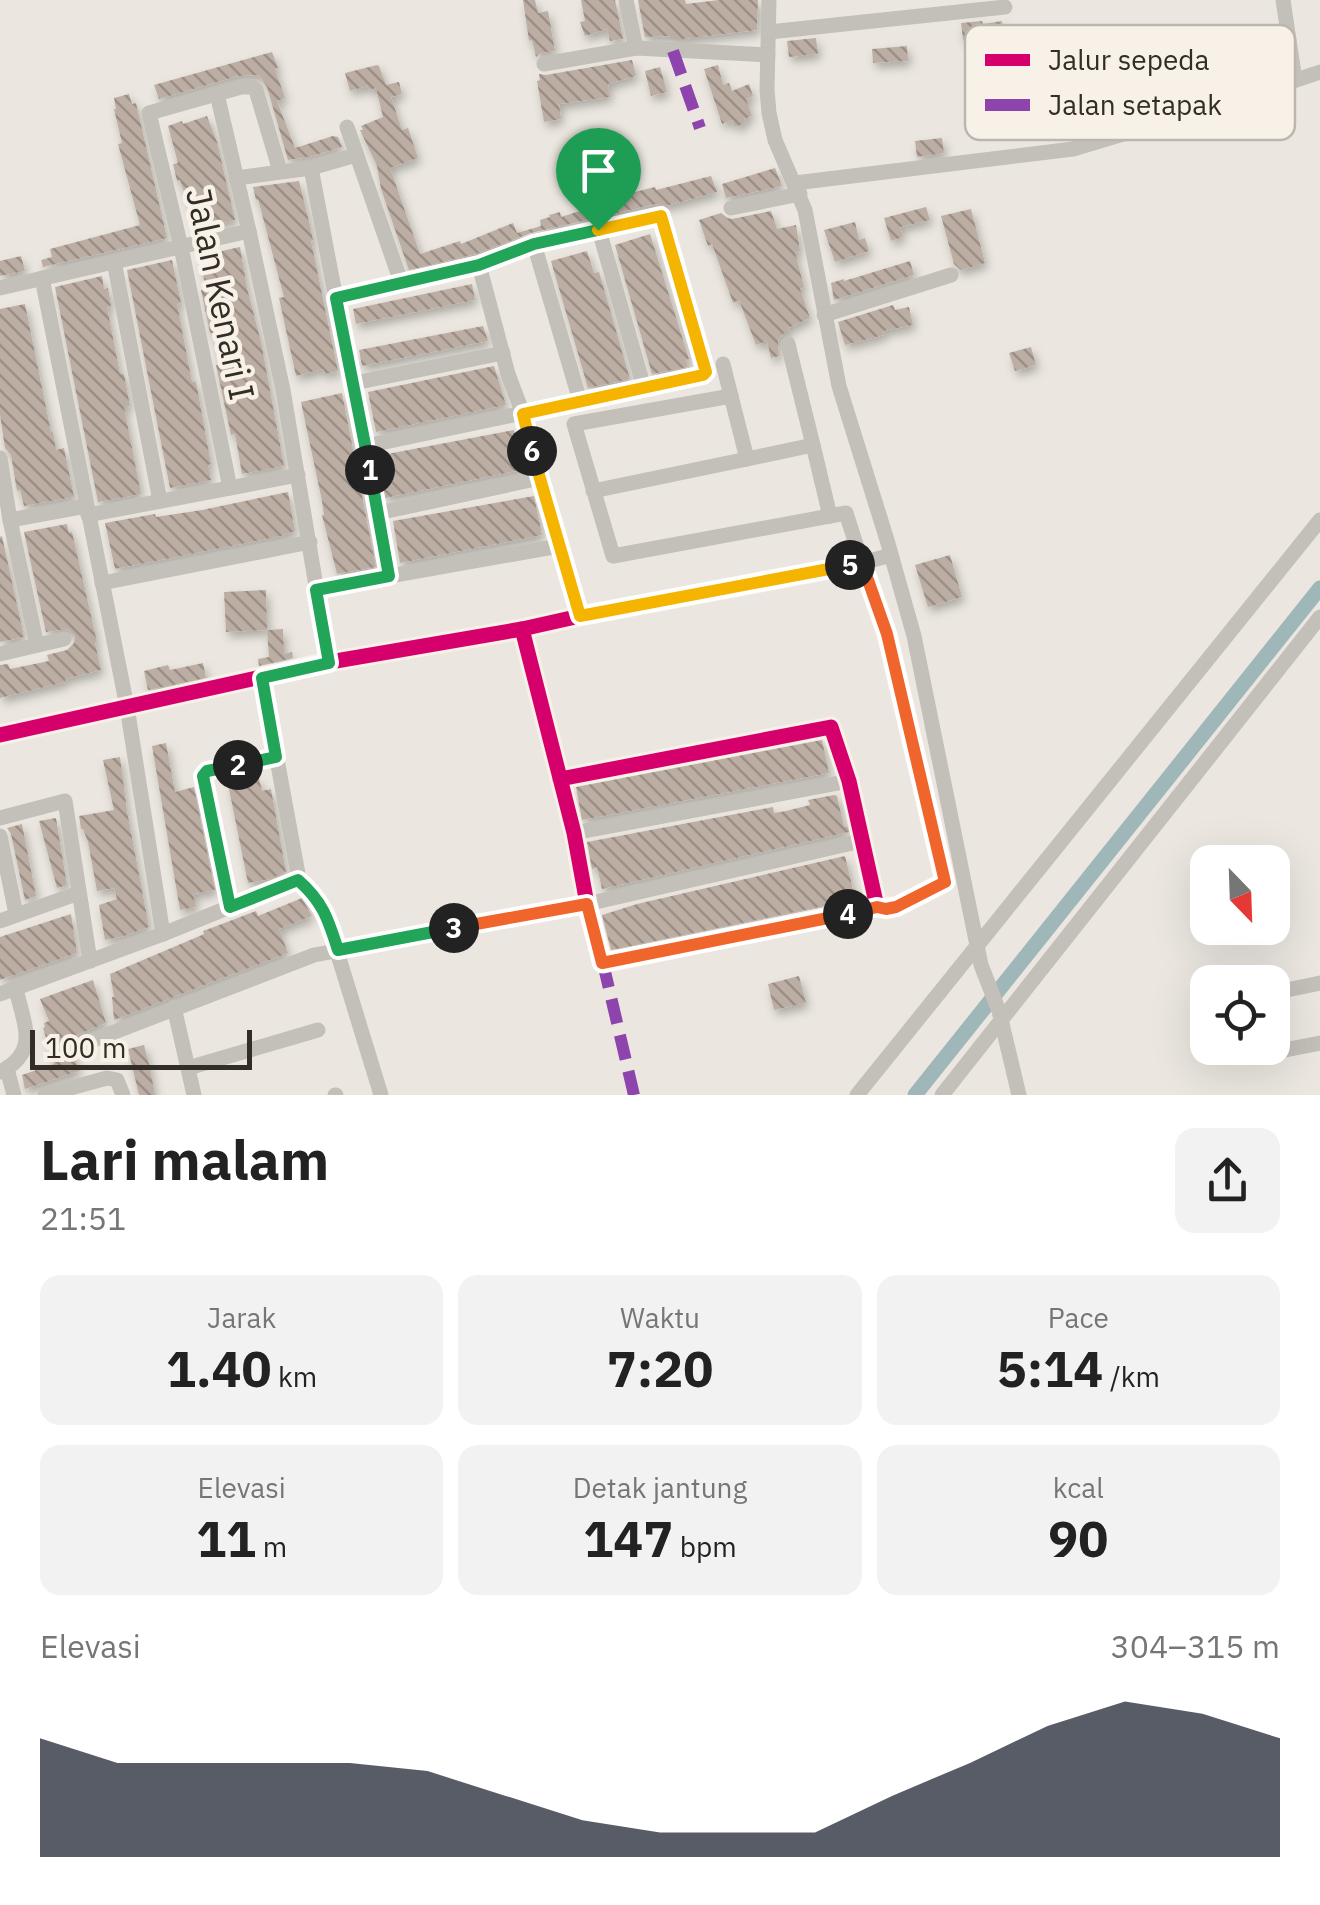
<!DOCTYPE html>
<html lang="id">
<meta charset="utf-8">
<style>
body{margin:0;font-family:"IBM Plex Sans",sans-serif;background:#f2f2f2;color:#222;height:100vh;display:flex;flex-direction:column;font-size:38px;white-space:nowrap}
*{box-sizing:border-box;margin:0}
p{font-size:32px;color:#767676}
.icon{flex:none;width:55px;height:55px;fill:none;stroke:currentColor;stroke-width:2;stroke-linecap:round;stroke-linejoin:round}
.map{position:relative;height:1095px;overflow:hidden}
.panel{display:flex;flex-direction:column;background:#fff;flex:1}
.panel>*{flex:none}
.needle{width:65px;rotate:157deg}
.controls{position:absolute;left:1190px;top:845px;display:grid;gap:20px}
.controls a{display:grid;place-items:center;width:100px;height:100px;border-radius:20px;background:#fff;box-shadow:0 10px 40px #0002;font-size:50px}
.scale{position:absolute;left:30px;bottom:25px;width:222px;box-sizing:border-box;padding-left:10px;border:5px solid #332d28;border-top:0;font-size:28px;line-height:35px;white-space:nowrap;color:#332d28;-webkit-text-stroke:8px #f7f1e7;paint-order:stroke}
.pin{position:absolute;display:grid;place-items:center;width:85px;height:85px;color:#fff;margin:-102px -42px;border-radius:50% 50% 50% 0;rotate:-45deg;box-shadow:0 0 10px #0007}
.pin .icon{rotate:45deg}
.km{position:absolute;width:50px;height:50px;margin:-25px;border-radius:50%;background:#222;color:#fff;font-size:28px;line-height:50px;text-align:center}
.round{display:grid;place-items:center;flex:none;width:105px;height:105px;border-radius:20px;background:#f2f2f2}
.headline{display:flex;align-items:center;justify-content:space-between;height:170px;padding:0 40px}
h1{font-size:55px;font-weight:700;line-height:75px}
.stats{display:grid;grid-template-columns:repeat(3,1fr);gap:15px;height:170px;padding:10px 40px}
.stats div{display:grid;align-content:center;border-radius:20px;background:#f2f2f2;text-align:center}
.stats b{font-size:50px;font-weight:700}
.stats small{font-size:28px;font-weight:400}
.stats p{font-size:28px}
.chart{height:280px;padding:20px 40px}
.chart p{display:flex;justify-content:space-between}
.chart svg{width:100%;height:180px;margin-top:10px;fill:#111827;opacity:.7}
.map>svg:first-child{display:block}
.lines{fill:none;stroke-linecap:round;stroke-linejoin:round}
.canal{stroke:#9fb7b9;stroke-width:15}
.building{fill:url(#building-back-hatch);filter:url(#shadow)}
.minor{stroke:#c3bfb9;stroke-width:15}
.quiet{stroke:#8e44ad;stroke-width:12;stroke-dasharray:25 12;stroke-linecap:butt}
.cycleway-casing{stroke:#f7f1e7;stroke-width:21}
.cycleway{stroke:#d6006c;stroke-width:15}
.split-1-casing{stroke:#fff;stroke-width:20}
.split-2-casing{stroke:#fff;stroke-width:20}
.split-3-casing{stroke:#fff;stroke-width:20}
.split-4-casing{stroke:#fff;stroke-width:20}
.split-5-casing{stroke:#fff;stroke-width:20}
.split-6-casing{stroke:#fff;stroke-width:20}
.split-7-casing{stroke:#fff;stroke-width:20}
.split-1{stroke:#22a559;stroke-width:12}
.split-2{stroke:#22a559;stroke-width:12}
.split-3{stroke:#22a559;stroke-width:12}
.split-4{stroke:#f0652b;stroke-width:12}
.split-5{stroke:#f0652b;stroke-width:12}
.split-6{stroke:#f5b400;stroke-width:12}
.split-7{stroke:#f5b400;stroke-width:12}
.labels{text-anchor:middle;stroke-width:9;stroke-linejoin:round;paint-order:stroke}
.street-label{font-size:35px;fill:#332d28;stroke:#f7f1e7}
.key{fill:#f7f1e7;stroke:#bcb6ae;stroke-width:2.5}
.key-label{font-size:28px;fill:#332d28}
</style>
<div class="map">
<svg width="1320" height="1095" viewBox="0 0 1320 1095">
<defs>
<pattern id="building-back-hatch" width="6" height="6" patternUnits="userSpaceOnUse" patternTransform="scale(2.5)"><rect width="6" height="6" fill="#bdaea4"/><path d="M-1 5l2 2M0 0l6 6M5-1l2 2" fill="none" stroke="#9a8e86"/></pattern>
<filter id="shadow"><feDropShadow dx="3" dy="5.5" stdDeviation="5" flood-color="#0004"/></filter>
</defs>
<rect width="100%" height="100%" fill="#ebe7e0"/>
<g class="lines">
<polyline class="canal" points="915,1095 1320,588"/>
</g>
<g class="building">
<polygon points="523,0 535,0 538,13 548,11 555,51 541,53 536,57 532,40 529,41"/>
<polygon points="581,0 615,0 623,39 610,41 607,29 585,36 580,22 585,21"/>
<polygon points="638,0 685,0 686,4 719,0 758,0 757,30 683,39 670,39 670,36 645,37"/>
<polygon points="982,21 983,24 1002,21 1003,35 963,40 961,23"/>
<polygon points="816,38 818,54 789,57 787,41"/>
<polygon points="907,46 908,61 873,63 872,49"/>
<polygon points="272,52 278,68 275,69 285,98 277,101 295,148 333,136 338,137 342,147 309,157 288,160 267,87 259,75 238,76 159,99 154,85"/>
<polygon points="632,60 636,76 608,84 610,97 559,104 561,119 544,122 537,81 540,80 539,74 546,75"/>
<polygon points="377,65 379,66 386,85 399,82 402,94 391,97 402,130 408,128 418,158 390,168 420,254 460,241 461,244 513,223 517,233 541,226 540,220 550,217 549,215 560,212 561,217 612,201 611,198 655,187 656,190 711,176 717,192 666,206 656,204 531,233 476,254 409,270 381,189 377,166 360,130 363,130 361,126 383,117 376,88 369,90 367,86 350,91 345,73"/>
<polygon points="718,65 723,85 729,83 732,91 749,84 753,96 746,99 752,116 744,119 746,123 735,127 732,120 722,124 704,69"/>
<polygon points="660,67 667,92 651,96 645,71"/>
<polygon points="129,94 132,104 136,103 167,238 43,267 41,260 52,257 50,249 140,225 118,144 122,143 114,109 116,109 114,98"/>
<polygon points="207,116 217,142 235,220 223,223 222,221 197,230 180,180 177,181 173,164 178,163 168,126 182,121 183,124"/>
<polygon points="942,138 944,153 917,157 915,141"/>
<polygon points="775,168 782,186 726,198 722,184"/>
<polygon points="299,181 311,230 313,240 311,241 338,371 325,374 323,369 296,376 279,298 284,297 258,199 256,200 253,187"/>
<polygon points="926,207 930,220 900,227 903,237 891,241 884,218"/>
<polygon points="971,209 985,263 961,270 954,264 941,216"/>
<polygon points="771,211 777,229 796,225 800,251 795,252 804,287 800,289 810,318 788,328 790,333 784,333 778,340 779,356 771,358 767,341 756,345 739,300 733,303 712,244 708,246 699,220 721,213 727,218 732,219"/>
<polygon points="855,222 859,240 865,238 869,251 835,262 824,230"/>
<polygon points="650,234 689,359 686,360 688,367 652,374 615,245"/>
<polygon points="240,247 247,288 261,342 284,466 242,474 235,434 231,435 216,365 219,365 213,333 210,333 201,290 204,290 205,284 199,256"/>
<polygon points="587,251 594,273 599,272 630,379 588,388 551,261"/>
<polygon points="21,256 25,271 0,276 0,261"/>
<polygon points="172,260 181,303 177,304 192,382 196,382 211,464 208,465 211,480 170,488 127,270"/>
<polygon points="910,261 914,275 834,300 831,283 844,279 844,281"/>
<polygon points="102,276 104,289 108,288 111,306 107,307 120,374 124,374 130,406 124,407 141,494 98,502 55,287"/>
<polygon points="472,284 475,300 356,324 353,309"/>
<polygon points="25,304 51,432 53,432 56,450 64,448 74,497 24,506 20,490 17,491 11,455 5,448 0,415 0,309"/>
<polygon points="893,305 895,310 909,307 913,325 883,331 884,335 845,345 838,322"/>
<polygon points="483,326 488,341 362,366 359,350"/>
<polygon points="1031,347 1036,365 1015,371 1009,353"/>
<polygon points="494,366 506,405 376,432 368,392"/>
<polygon points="342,393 376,567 337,574 322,515 324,515 322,501 301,402"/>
<polygon points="514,430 519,456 522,455 526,469 385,498 382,482 387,481 382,455"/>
<polygon points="288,492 295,531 281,536 115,569 105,523 155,514 156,517 202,510"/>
<polygon points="534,496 542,535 400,563 393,521"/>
<polygon points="67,524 69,533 72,532 97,642 95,643 101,670 65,679 65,682 0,698 0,665 8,664 10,669 49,661 47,655 67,650 74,643 75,636 68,629 46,632 24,532"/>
<polygon points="2,536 24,637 0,642 0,537"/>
<polygon points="950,555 962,597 928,607 915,565"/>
<polygon points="266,590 267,630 226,632 224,592"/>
<polygon points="283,629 284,654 292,652 293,658 259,666 258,659 269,657 267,630"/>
<polygon points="203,663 206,678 148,690 144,671 168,665 170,670 175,669"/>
<polygon points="822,740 829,773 582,820 576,787"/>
<polygon points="166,743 175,792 194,787 215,890 193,894 196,907 180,910 152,746"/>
<polygon points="120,757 127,811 149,927 124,936 105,940 99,905 117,899 114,888 97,891 88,842 83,829 81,829 79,816 114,810 103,760"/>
<polygon points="259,778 262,791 271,789 286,872 270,879 248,883 228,784"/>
<polygon points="834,795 837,796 844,827 848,827 849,832 602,889 597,867 592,869 587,842 773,807 774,813 786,811 810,805 808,800"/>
<polygon points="56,818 67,885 57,888 39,821"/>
<polygon points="22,824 36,896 25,900 11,834 7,828"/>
<polygon points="845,856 853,890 856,889 858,899 611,950 602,915 637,904"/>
<polygon points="302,898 312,916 279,929 288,953 114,1020 112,997 114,997 110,974 202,935 204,934 203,931 214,927 256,911 258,916"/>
<polygon points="71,914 77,953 0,980 0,937"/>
<polygon points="799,976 806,1003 774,1010 768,984"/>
<polygon points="93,980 106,1023 74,1036 69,1040 67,1049 74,1056 79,1071 25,1089 22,1075 54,1064 43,1028 45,1027 44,1023 49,1021 40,999"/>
<polygon points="144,1045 150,1068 155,1095 139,1095 128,1049"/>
</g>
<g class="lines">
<g class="minor">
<polyline points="626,0 636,48"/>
<polyline points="769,0 767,90 769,113 775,140 805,210 839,386 887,540 914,636 981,965 999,1011 1019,1095"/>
<polyline points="1283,0 1295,80"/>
<polyline points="769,32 1005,7"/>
<polyline points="544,64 636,48 768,55"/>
<polyline points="217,94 249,231 283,390 329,663"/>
<polyline points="347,127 401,282"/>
<polyline points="311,168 389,577"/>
<polyline points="236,178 311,168 356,155"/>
<polyline points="795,183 1073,149 1227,103 1320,72"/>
<polyline points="731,208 800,194"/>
<polyline points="599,230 644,388"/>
<polyline points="534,244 580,401"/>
<polyline points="114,261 160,501"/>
<polyline points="479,265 508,374 523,414 559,546 580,616"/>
<polyline points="42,278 127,707 163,934"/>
<polyline points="0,288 249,231"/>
<polyline points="336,298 479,265 534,244 659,215 662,218 706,368 703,375 366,446"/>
<polyline points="824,315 951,275"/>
<polyline points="788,344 813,445"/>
<polyline points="723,364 731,396"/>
<polyline points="354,383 503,353"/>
<polyline points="0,458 10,520 37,645"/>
<polyline points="747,459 813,445 830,516"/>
<polyline points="230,488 181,247 149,113 241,87 252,87 256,90 280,171"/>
<polyline points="593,491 747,459 731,396 574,424 613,556 846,513 862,563 891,555"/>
<polyline points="378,513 540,478"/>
<polyline points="88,515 298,475"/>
<polyline points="10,520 86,506"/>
<polyline points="102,583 310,542"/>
<polyline points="316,589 559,546"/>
<polyline points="522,629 574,833 587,904 603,963 877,907 849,781 831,727 560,779"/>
<polyline points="0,654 64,639"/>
<polyline points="262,678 299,879 313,893 324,909 381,1095"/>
<polyline points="0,735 324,663 522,629 580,616 862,563 887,634 945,882 896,907 877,907"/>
<polyline points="0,818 65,801 90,961"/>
<polyline points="574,833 849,781"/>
<polyline points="0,836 16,914"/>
<polyline points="230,907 203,776 207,771 276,757"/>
<polyline points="0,921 79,893"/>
<polyline points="1272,993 1320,983"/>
<polyline points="0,994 163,934 299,879"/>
<polyline points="174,1007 194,1095"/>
<polyline points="78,1046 314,955 587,904 861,841"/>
<polyline points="1255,1048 1264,1054 1320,1043"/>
<polyline points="188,1068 318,1030"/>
<polyline points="7,1069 14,1095"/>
<path d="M0 1072C40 1052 24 1025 16 989"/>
<polyline points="45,1095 107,1078 117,1080 123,1095"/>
<polyline points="335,1095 336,1095"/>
<polyline points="857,1095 1320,520"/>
<polyline points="942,1095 1320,617"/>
</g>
<g class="quiet">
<polyline points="673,51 700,128"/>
<polyline points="603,963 634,1095"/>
</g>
<defs>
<g id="cycleway">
<polyline points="522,629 574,833 587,904 603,963 877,907 849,781 831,727 560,779"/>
<polyline points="0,735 324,663 522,629 580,616 862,563 887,634 945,882 896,907 877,907"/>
</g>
</defs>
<use href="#cycleway" class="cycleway-casing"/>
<use href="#cycleway" class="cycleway"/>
</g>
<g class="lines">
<defs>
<polyline id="split-1" points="370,470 336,298 479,265 534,244 598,230"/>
<polyline id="split-2" points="238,765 276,757 262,678 329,663 316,590 389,576 370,470"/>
<path id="split-3" d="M238 765 207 771 203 776 230 907 298 880C323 902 328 919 338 950L454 928"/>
<polyline id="split-4" points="454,928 587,904 602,963 848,914"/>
<polyline id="split-5" points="848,914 877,907 886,909 896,907 945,882 887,634 862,563 850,565"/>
<polyline id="split-6" points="532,451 580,616 850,565"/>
<polyline id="split-7" points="532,451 523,414 703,375 706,372 661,216 598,230"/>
</defs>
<use href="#split-1" class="split-1-casing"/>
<use href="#split-2" class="split-2-casing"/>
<use href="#split-3" class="split-3-casing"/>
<use href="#split-4" class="split-4-casing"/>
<use href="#split-5" class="split-5-casing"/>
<use href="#split-6" class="split-6-casing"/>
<use href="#split-7" class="split-7-casing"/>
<use href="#split-1" class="split-1"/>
<use href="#split-2" class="split-2"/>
<use href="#split-3" class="split-3"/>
<use href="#split-4" class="split-4"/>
<use href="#split-5" class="split-5"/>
<use href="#split-6" class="split-6"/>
<use href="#split-7" class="split-7"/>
</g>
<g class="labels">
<g class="street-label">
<text transform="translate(220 294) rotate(78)" y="12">Jalan Kenari I</text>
</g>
</g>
<rect x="965" y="25" width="330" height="115" rx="15" class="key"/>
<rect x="985" y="54" width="45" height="12" fill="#d6006c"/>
<rect x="985" y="99" width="45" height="12" fill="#8e44ad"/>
<g class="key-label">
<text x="1048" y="70">Jalur sepeda</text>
<text x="1048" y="115">Jalan setapak</text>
</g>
</svg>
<div class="controls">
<a><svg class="needle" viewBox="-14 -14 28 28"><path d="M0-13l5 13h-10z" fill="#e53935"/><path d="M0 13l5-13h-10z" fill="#767676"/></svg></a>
<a><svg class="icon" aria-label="locate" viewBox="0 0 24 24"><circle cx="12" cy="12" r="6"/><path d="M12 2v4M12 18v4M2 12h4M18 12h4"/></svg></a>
</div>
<div class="scale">100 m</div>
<div class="pin" style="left:598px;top:230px;background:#1e9e55"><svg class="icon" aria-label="arrive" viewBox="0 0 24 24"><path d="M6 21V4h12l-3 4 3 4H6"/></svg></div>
<b class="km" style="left:370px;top:470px">1</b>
<b class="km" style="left:238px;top:765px">2</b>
<b class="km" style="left:454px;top:928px">3</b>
<b class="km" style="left:848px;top:914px">4</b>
<b class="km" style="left:850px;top:565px">5</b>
<b class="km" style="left:532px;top:451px">6</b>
</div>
<section class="panel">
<div class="headline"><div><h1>Lari malam</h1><p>21:51</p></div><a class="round"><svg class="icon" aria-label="share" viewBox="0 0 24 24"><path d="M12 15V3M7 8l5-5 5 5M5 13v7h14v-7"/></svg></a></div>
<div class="stats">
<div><p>Jarak</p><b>1.40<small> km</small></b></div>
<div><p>Waktu</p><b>7:20</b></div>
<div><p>Pace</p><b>5:14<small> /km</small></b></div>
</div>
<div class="stats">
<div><p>Elevasi</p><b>11<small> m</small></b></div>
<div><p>Detak jantung</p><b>147<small> bpm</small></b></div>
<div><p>kcal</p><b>90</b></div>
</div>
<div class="chart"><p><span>Elevasi</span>304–315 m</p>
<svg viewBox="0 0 160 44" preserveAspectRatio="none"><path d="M0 44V15L10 21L20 21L30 21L40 21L50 23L60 29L70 35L80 38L90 38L100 38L110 29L120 21L130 12L140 6L150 9L160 15V44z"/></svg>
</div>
</section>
